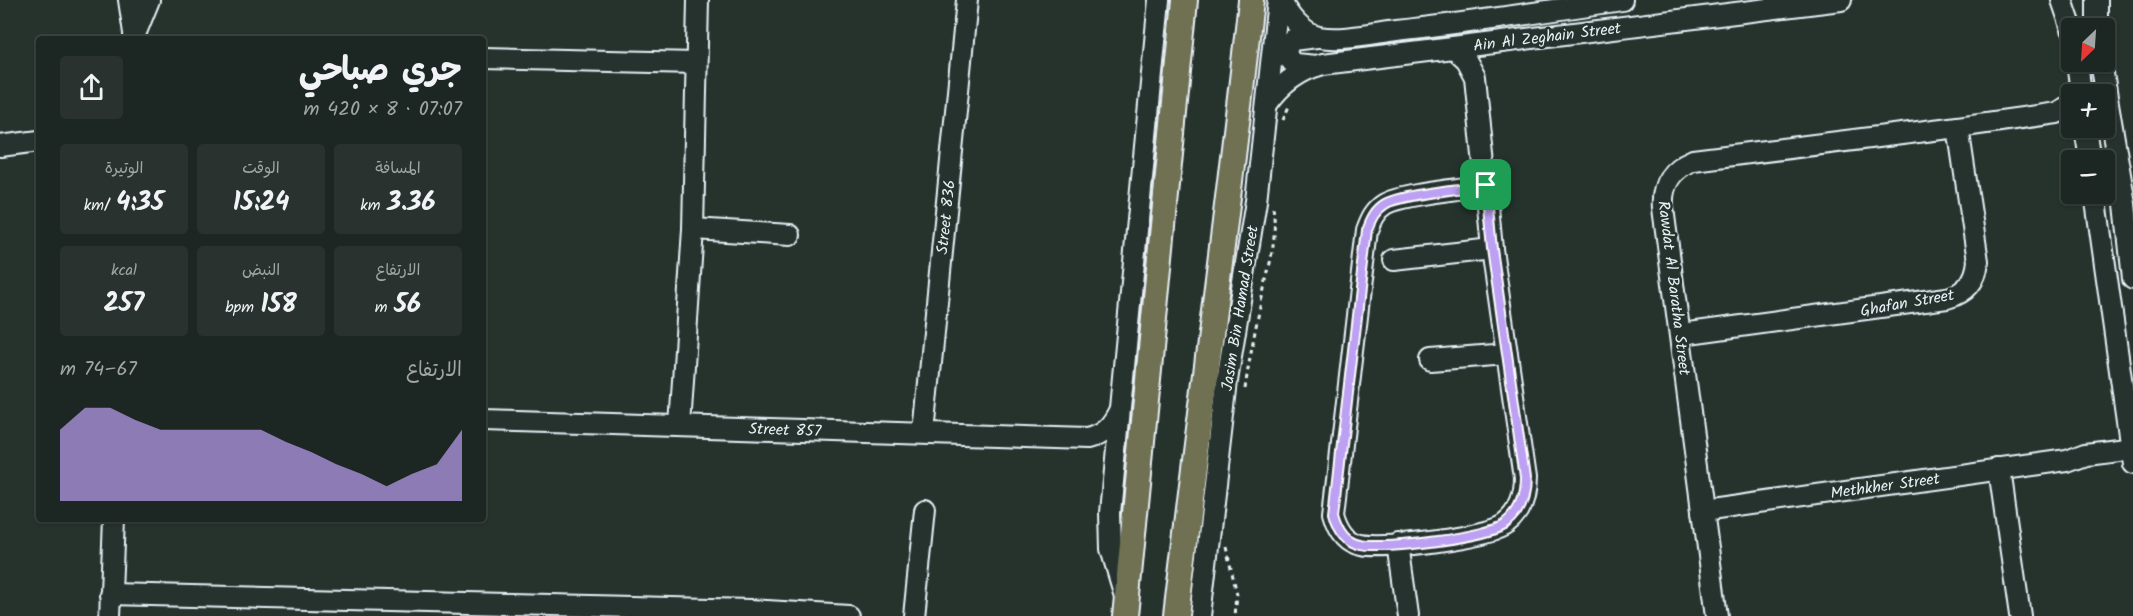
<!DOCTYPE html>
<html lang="ar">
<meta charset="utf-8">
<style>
body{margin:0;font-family:Kalam,"Playpen Sans Arabic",sans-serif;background:#29322f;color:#f1f3f6;direction:rtl;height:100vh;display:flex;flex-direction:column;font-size:22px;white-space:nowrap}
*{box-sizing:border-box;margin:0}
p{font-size:20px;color:#a0a5a5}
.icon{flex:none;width:33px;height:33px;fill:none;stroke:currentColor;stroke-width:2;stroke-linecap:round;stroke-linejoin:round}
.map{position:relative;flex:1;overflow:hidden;direction:ltr}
.details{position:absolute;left:36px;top:36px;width:450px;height:486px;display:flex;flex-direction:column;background:#1c2622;border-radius:6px;box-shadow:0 2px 4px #0004,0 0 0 2px #3a4340;direction:rtl}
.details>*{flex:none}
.needle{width:39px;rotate:205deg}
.tools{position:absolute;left:2061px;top:18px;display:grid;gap:12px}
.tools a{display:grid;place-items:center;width:54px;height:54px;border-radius:6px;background:#1c2622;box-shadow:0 2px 4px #0004,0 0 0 2px #3a4340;font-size:30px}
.pin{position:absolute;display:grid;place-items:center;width:51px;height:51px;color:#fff;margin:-26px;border-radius:12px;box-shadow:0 3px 9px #0006}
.round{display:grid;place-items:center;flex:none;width:63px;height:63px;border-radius:6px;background:#29322f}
.summary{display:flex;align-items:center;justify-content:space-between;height:102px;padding:0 24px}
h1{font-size:33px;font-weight:700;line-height:45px}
.metrics{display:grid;grid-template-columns:repeat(3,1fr);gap:9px;height:102px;padding:6px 24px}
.metrics div{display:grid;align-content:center;border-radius:6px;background:#29322f;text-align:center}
.metrics b{font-size:26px;font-weight:700}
.metrics small{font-size:16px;font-weight:400}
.metrics p{font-size:16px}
.chart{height:168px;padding:12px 24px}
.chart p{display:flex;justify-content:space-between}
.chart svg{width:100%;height:108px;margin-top:6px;fill:#bca0f2;opacity:.7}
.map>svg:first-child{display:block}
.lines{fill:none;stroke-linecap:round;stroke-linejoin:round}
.minor-casing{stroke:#e8f1f8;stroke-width:24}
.major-casing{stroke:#e8f1f8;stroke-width:28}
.path{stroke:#e8f1f8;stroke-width:3;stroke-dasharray:4.5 4.5;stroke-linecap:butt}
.minor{stroke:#26332d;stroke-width:20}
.major{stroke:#706f52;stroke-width:24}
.route-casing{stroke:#fff;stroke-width:12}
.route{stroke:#bca0f2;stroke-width:8}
.labels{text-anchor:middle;stroke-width:5;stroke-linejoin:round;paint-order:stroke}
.street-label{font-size:16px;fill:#e8f1f8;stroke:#26332d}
</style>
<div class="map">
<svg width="2133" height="616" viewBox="0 0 2133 616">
<rect width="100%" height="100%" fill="#26332d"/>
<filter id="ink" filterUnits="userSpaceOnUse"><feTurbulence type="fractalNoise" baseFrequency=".0167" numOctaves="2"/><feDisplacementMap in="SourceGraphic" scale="12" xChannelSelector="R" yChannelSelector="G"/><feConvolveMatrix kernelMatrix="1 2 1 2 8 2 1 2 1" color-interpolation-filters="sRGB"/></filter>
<g filter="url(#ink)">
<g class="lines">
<defs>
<g id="minor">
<polyline points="129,0 134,33"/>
<path d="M1281 0C1287 15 1303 34 1319 37 1343 41 1372 34 1396 31 1472 23 1547 11 1622 0"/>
<polyline points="2062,0 2072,29"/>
<polyline points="2097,28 2097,0"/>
<polyline points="134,37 149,0"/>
<polyline points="1453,48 1466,60 1475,77 1486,185"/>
<polyline points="483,58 696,63"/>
<polyline points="2077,62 2081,94"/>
<polyline points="2101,62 2125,204 2133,279"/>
<path d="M1316 66 1295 64C1285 58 1284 49 1292 40L1317 37"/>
<path d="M1267 104C1281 84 1299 70 1323 64L1841 0"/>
<polyline points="2085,128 2090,160"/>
<polyline points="0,146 39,141"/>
<path d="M1486 185 1492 249 1525 479C1525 496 1521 513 1506 524 1490 537 1384 550 1362 545 1346 542 1338 528 1334 513L1367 230C1371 219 1375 210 1385 204 1402 194 1464 189 1486 185Z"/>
<polyline points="2095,194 2133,463"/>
<polyline points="693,229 790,235"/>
<polyline points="1394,260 1492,249"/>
<path d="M1682 334 1947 298C1966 293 1976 281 1978 261L1958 127"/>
<polyline points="1430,360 1507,354"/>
<path d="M483 420 1087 439C1103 435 1112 426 1119 411"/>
<polyline points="680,426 693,229 698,0"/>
<polyline points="924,433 967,0"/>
<polyline points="1999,469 2020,616"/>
<polyline points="1703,511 2067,460 2086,453 2133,447"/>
<polyline points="1398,544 1408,616"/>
<polyline points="110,594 751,610 849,616"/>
<polyline points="1126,599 1111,549 1110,513 1159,0"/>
<polyline points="110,616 114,519"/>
<polyline points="914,616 925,510"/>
<polyline points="1200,616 1227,381 1256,201 1278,0"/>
<path d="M1717 616 1663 208C1661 185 1671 169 1693 160L1958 127 2057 113 2072 103"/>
</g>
<g id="major">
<polyline points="1125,616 1185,0"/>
<path d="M1176 616C1200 411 1229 206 1251 0"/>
</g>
</defs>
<use href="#minor" class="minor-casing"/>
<use href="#major" class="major-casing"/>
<g class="path">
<polyline points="1283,120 1290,104"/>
<path d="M1245 389C1249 360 1255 331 1261 302 1268 270 1278 241 1273 207"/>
<polyline points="1226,547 1237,594 1235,616"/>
</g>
<use href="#minor" class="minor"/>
<use href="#major" class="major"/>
</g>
</g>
<g class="lines" filter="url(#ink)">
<defs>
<path id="route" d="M1486 185 1492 249 1525 479C1525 496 1521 513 1506 524 1490 537 1384 550 1362 545 1346 542 1338 528 1334 513L1367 230C1371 219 1375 210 1385 204 1402 194 1464 189 1486 185Z"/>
</defs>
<use href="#route" class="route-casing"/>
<use href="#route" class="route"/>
</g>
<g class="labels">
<g class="street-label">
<text transform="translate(1547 36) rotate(-7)" y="6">Ain Al Zeghain Street</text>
<text transform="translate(945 217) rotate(-84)" y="6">Street 836</text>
<text transform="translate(1675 288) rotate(83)" y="6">Rawdat Al Baratha Street</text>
<text transform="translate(1907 302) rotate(-10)" y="6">Ghafan Street</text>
<text transform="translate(1239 308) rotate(-81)" y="6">Jasim Bin Hamad Street</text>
<text transform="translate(785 429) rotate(2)" y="6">Street 857</text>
<text transform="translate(1885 485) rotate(-8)" y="6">Methkher Street</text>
</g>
</g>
</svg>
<div class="tools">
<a><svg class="needle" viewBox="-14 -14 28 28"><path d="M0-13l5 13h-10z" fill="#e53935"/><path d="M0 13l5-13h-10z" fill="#a0a5a5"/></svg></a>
<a>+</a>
<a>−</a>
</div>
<div class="pin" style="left:1486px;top:185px;background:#1e9e55"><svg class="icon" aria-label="arrive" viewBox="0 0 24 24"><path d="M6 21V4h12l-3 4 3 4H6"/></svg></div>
<section class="details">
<div class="summary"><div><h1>جري صباحي</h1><p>07:07 · 8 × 420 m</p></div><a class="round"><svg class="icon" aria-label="share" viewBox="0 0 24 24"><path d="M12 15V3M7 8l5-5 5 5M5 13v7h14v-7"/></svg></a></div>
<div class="metrics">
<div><p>المسافة</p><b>3.36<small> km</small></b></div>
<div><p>الوقت</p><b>15:24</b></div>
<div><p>الوتيرة</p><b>4:35<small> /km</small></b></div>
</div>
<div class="metrics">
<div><p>الارتفاع</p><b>56<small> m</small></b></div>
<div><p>النبض</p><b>158<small> bpm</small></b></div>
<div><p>kcal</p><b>257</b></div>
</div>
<div class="chart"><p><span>الارتفاع</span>67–74 m</p>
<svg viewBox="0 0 160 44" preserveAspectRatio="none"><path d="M0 44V15L10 6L20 6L30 11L40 15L50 15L60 15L70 15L80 15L90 20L100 24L110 29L120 33L130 38L140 33L150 29L160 15V44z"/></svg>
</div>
</section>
</div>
